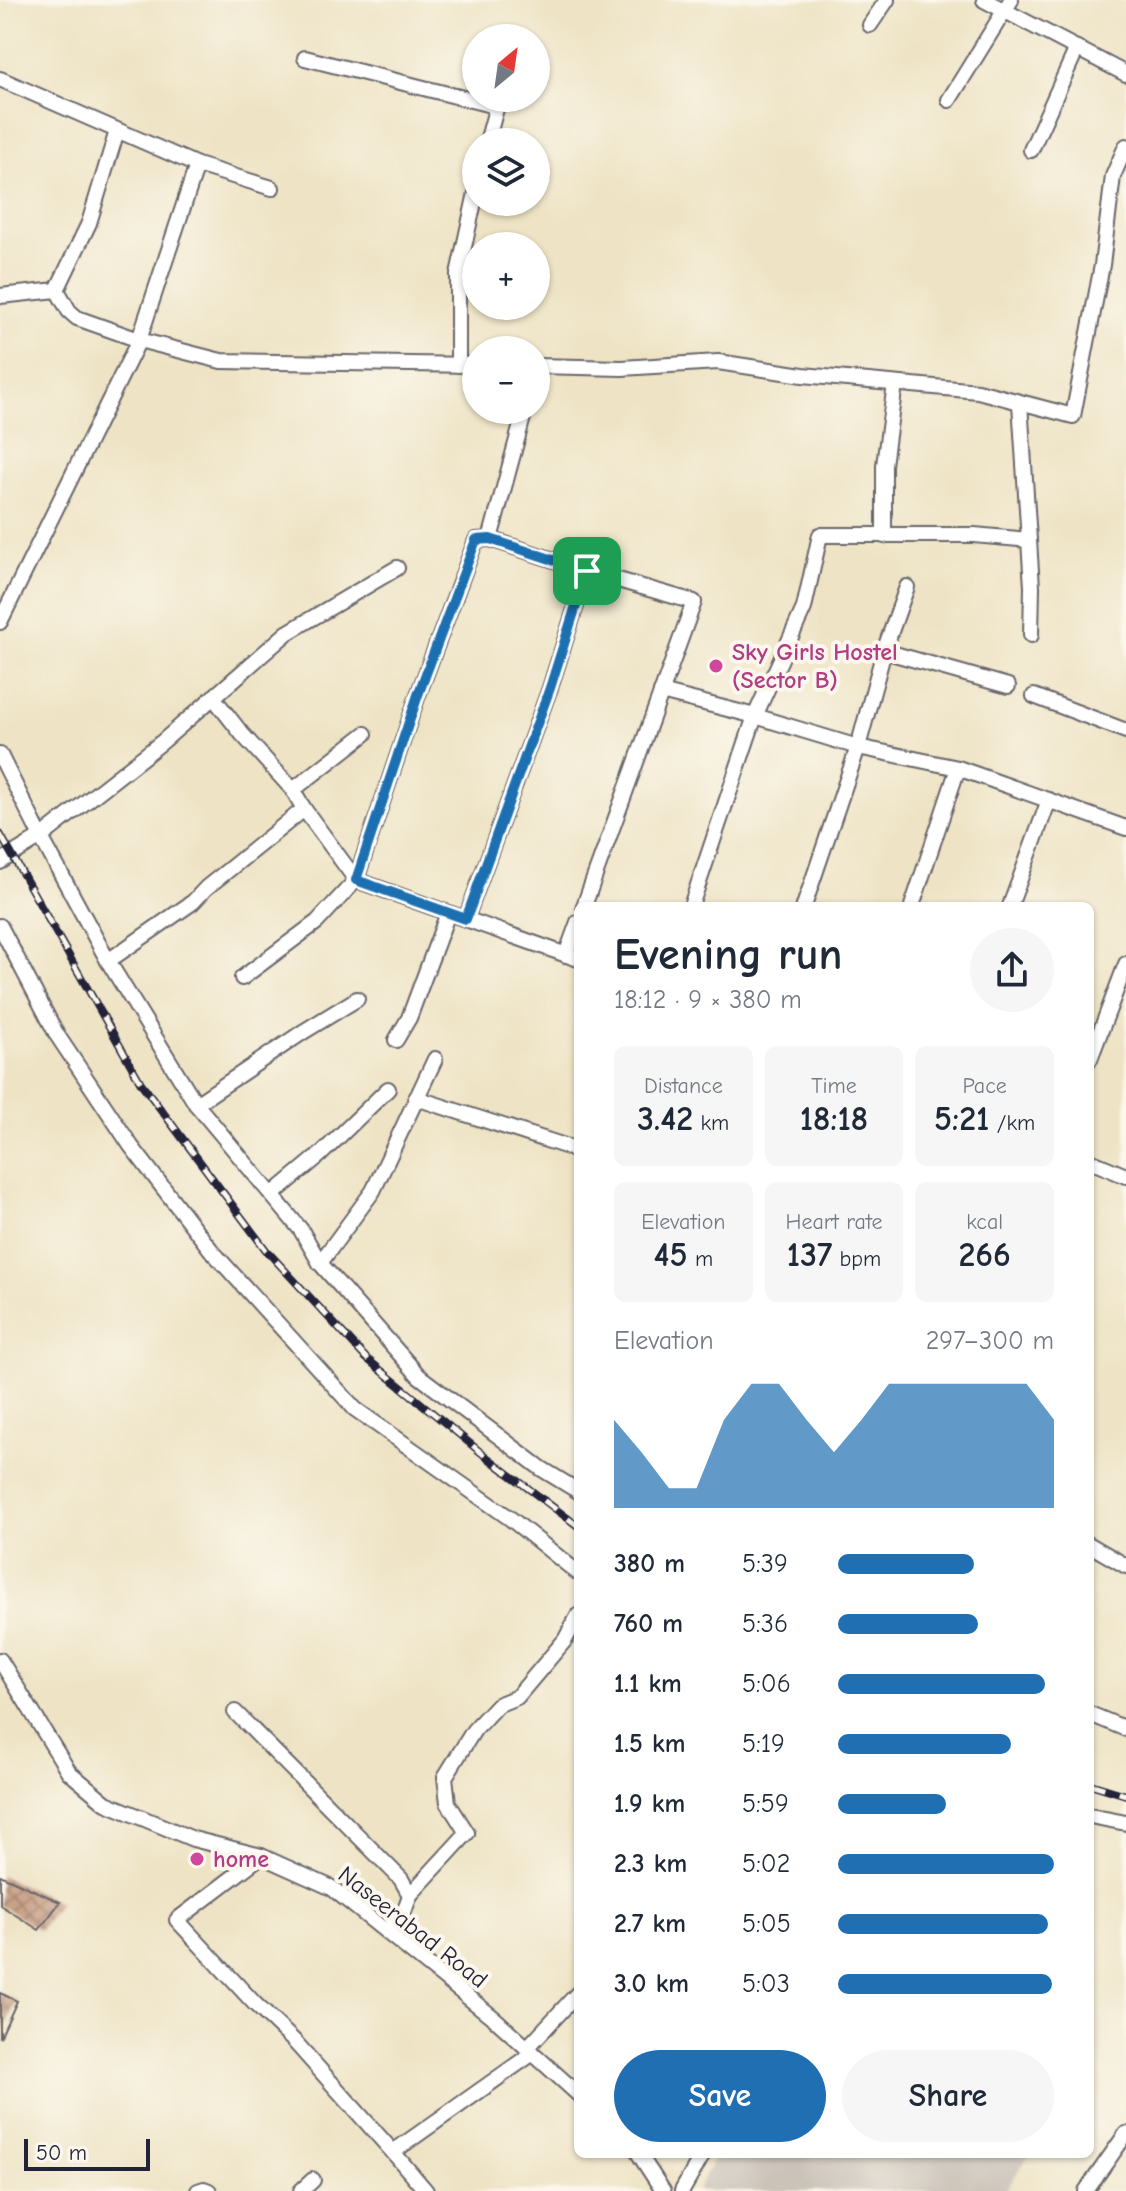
<!DOCTYPE html>
<meta charset="utf-8">
<style>
body{margin:0;font-family:"Comic Neue",sans-serif;background:#f6f6f7;color:#1f2937;height:100vh;display:flex;flex-direction:column;font-size:30px;white-space:nowrap}
*{box-sizing:border-box;margin:0}
p{font-size:26px;color:#747a83}
.icon{flex:none;width:44px;height:44px;fill:none;stroke:currentColor;stroke-width:2;stroke-linecap:round;stroke-linejoin:round}
.map{position:relative;flex:1;overflow:hidden}
.side{position:absolute;left:574px;top:902px;width:520px;height:1256px;display:flex;flex-direction:column;background:#fff;border-radius:12px;box-shadow:0 2px 6px #0004}
.side>*{flex:none}
.needle{width:52px;rotate:29deg}
.buttons{position:absolute;left:462px;top:24px;display:grid;gap:16px}
.buttons a{display:grid;place-items:center;width:88px;height:88px;border-radius:50%;background:#fff;box-shadow:0 2px 6px #0004;font-size:40px}
.scale{position:absolute;left:24px;bottom:20px;width:126px;box-sizing:border-box;padding-left:8px;border:4px solid #22223b;border-top:0;font-size:22px;line-height:28px;white-space:nowrap;color:#22223b;-webkit-text-stroke:6px #fbf7ec;paint-order:stroke}
.pin{position:absolute;display:grid;place-items:center;width:68px;height:68px;color:#fff;margin:-34px;border-radius:16px;box-shadow:0 4px 12px #0006}
.round{display:grid;place-items:center;flex:none;width:84px;height:84px;border-radius:42px;background:#f6f6f7}
.summary{display:flex;align-items:center;justify-content:space-between;height:136px;padding:0 40px}
h1{font-size:44px;font-weight:600;line-height:60px}
.metrics{display:grid;grid-template-columns:repeat(3,1fr);gap:12px;height:136px;padding:8px 40px}
.metrics div{display:grid;align-content:center;border-radius:12px;background:#f6f6f7;text-align:center}
.metrics b{font-size:34px;font-weight:600}
.metrics small{font-size:22px;font-weight:400}
.metrics p{font-size:22px}
.chart{height:224px;padding:16px 40px}
.chart p{display:flex;justify-content:space-between}
.chart svg{width:100%;height:144px;margin-top:8px;fill:#1f6fb2;opacity:.7}
.cta{display:flex;gap:16px;margin-top:auto;padding:16px 40px}
.cta a{flex:1;height:92px;border-radius:48px;background:#1f6fb2;color:#fff;font-size:32px;font-weight:600;line-height:92px;text-align:center}
.cta a+a{background:#f6f6f7;color:#1f2937}
ul{padding:0 40px;list-style:none;font-size:26px}
li{display:grid;grid-template-columns:128px 96px 1fr;align-items:center;height:60px}
li i{height:20px;border-radius:10px;background:#1f6fb2}
.map>svg:first-child{display:block}
.industrial{fill:#cbc2b8}
.building{fill:url(#building-cross-hatch)}
.lines{fill:none;stroke-linecap:round;stroke-linejoin:round}
.street-casing{stroke:#69666b;stroke-width:18}
.street{stroke:#fff;stroke-width:14}
.rail-casing{stroke:#22223b;stroke-width:8}
.rail{stroke:#fbf7ec;stroke-width:5;stroke-dasharray:15;stroke-linecap:butt}
.route-casing{stroke:#fff;stroke-width:16}
.route{stroke:#1f6fb2;stroke-width:10}
.hotel-dot{fill:#d1479c;stroke:#fbf7ec;stroke-width:3}
.labels{text-anchor:middle;stroke-width:8;stroke-linejoin:round;paint-order:stroke}
.hotel-label{font-size:24px;font-weight:bold;fill:#b23c85;stroke:#fbf7ec;text-anchor:start}
.street-label{font-size:24px;fill:#22223b;stroke:#fbf7ec}
</style>
<div class="map">
<svg width="1126" height="2191" viewBox="0 0 1126 2191">
<defs>
<pattern id="building-cross-hatch" width="8" height="8" patternUnits="userSpaceOnUse" patternTransform="scale(2)"><rect width="8" height="8" fill="#caa188"/><path d="M0 0l8 8M0 8l8-8" fill="none" stroke="#a48370"/></pattern>
</defs>
<rect width="100%" height="100%" fill="#fbf7ec"/>
<filter id="ink" filterUnits="userSpaceOnUse"><feTurbulence type="fractalNoise" baseFrequency=".0125" numOctaves="2"/><feDisplacementMap in="SourceGraphic" scale="16" xChannelSelector="R" yChannelSelector="G"/><feConvolveMatrix kernelMatrix="1 2 1 2 8 2 1 2 1" color-interpolation-filters="sRGB"/></filter>
<filter id="wash" filterUnits="userSpaceOnUse"><feTurbulence type="fractalNoise" baseFrequency=".006" numOctaves="4" result="noise"/><feDisplacementMap in="SourceGraphic" scale="32" xChannelSelector="R" yChannelSelector="G"/><feGaussianBlur stdDeviation="1.8" result="paint"/><feColorMatrix in="noise" values="0 0 0 0 0 0 0 0 0 0 0 0 0 0 0 0 0 1.4 0 .05"/><feComposite in="paint" operator="in"/></filter>
<g filter="url(#wash)">
<rect width="100%" height="100%" fill="#eee3c4"/>
<polygon class="industrial" points="716,2154 1030,2154 1005,2191 697,2191"/>
<g id="blocks">
<g class="building">
<polygon points="0,1875 60,1902 39,1930 0,1905"/>
<polygon points="0,1993 17,2001 0,2038"/>
</g>
</g>
</g>
<g filter="url(#ink)">
<use href="#blocks" fill-opacity="0" stroke="#69666b" stroke-width="2"/>
<g class="lines">
<defs>
<g id="street">
<polyline points="984,0 1126,74"/>
<polyline points="870,25 887,0"/>
<polyline points="305,58 495,106"/>
<polyline points="0,79 197,165 272,188"/>
<polyline points="949,100 1011,0"/>
<polyline points="487,142 499,98"/>
<polyline points="1031,150 1077,48"/>
<polyline points="57,290 89,223 117,131"/>
<polyline points="0,296 57,290 69,311 77,318 139,340 221,361 476,365"/>
<polyline points="458,365 458,274 476,193"/>
<polyline points="536,366 622,368 718,362 803,375 978,391 1073,416 1102,265 1113,176 1126,146"/>
<polyline points="884,536 884,465 895,384"/>
<polyline points="1029,540 1032,587 1031,635"/>
<polyline points="0,622 139,340 197,165"/>
<polyline points="884,651 1008,686"/>
<polyline points="661,692 755,716 858,747 958,768 1126,828"/>
<polyline points="1034,696 1126,731"/>
<polyline points="213,697 242,734 293,790 304,809 356,880 578,959"/>
<polyline points="0,755 41,837 108,961 196,1104 301,1230 320,1263 419,1376 542,1469 578,1491"/>
<polyline points="293,790 365,734"/>
<polyline points="0,862 41,837 162,742 287,633 397,568"/>
<polyline points="584,906 694,602 587,571"/>
<polyline points="691,906 755,716 804,608 820,535 974,535 1029,540 1020,403"/>
<polyline points="804,906 858,747 884,651 907,587"/>
<polyline points="912,906 958,768"/>
<polyline points="1010,906 1049,800"/>
<polyline points="466,919 550,688 587,571 490,539"/>
<polyline points="0,926 57,1035 131,1146 211,1250 355,1409 511,1519 578,1573"/>
<polyline points="566,955 578,922"/>
<polyline points="108,961 193,902 206,888 304,809"/>
<polyline points="242,978 317,922 356,880 418,695 476,540 490,539 525,410"/>
<polyline points="396,1040 409,1018 448,913"/>
<polyline points="1090,1059 1126,964"/>
<polyline points="416,1098 565,1146 578,1152"/>
<polyline points="196,1104 303,1032 357,999"/>
<polyline points="1090,1161 1126,1176"/>
<polyline points="273,1194 321,1154 388,1089"/>
<polyline points="320,1263 373,1191 435,1059"/>
<polyline points="1090,1545 1126,1566"/>
<polyline points="0,1660 69,1772 106,1803 193,1839 261,1856 332,1888 495,2019 578,2094"/>
<polyline points="235,1712 401,1879 410,1895 404,1912 387,1930"/>
<polyline points="1090,1714 1126,1729"/>
<polyline points="1090,1816 1126,1823"/>
<polyline points="261,1856 177,1920 255,2004 294,2041 393,2152 426,2191"/>
<polyline points="410,1895 467,1833 448,1803 445,1777 474,1730 497,1705 517,1697 565,1640 578,1616"/>
<polyline points="527,2048 578,1993"/>
<polyline points="393,2152 533,2053"/>
<polyline points="639,2154 663,2191"/>
<polyline points="198,2191 204,2189 209,2191"/>
<polyline points="301,2191 313,2180"/>
<polyline points="682,2191 703,2154"/>
<polyline points="1086,2191 1126,2134"/>
</g>
</defs>
<use href="#street" class="street-casing"/>
<use href="#street" class="street"/>
<defs>
<g id="rail">
<polyline points="0,834 141,1083 266,1250 366,1358 484,1455 578,1526"/>
<polyline points="1090,1784 1126,1795"/>
</g>
</defs>
<use href="#rail" class="rail-casing"/>
<use href="#rail" class="rail"/>
</g>
</g>
<g class="lines" filter="url(#ink)">
<defs>
<polygon id="route" points="490,539 587,571 550,688 466,919 356,880 418,695 476,540"/>
</defs>
<use href="#route" class="route-casing"/>
<use href="#route" class="route"/>
</g>
<g class="hotel-dot">
<circle cx="716" cy="666" r="8"/>
<circle cx="197" cy="1859" r="8"/>
</g>
<g class="labels">
<g class="hotel-label">
<text x="732" y="660">Sky Girls Hostel<tspan x="732" dy="28">(Sector B)</tspan></text>
<text x="213" y="1867">home</text>
</g>
<g class="street-label">
<text transform="translate(413 1927) rotate(38)" y="8">Naseerabad Road</text>
</g>
</g>
</svg>
<div class="buttons">
<a><svg class="needle" viewBox="-14 -14 28 28"><path d="M0-13l5 13h-10z" fill="#e53935"/><path d="M0 13l5-13h-10z" fill="#747a83"/></svg></a>
<a><svg class="icon" aria-label="layers" viewBox="0 0 24 24"><path d="M12 4l9 5-9 5-9-5zM3 14l9 5 9-5"/></svg></a>
<a>+</a>
<a>−</a>
</div>
<div class="scale">50 m</div>
<div class="pin" style="left:587px;top:571px;background:#1e9e55"><svg class="icon" aria-label="arrive" viewBox="0 0 24 24"><path d="M6 21V4h12l-3 4 3 4H6"/></svg></div>
<section class="side">
<div class="summary"><div><h1>Evening run</h1><p>18:12 · 9 × 380 m</p></div><a class="round"><svg class="icon" aria-label="share" viewBox="0 0 24 24"><path d="M12 15V3M7 8l5-5 5 5M5 13v7h14v-7"/></svg></a></div>
<div class="metrics">
<div><p>Distance</p><b>3.42<small> km</small></b></div>
<div><p>Time</p><b>18:18</b></div>
<div><p>Pace</p><b>5:21<small> /km</small></b></div>
</div>
<div class="metrics">
<div><p>Elevation</p><b>45<small> m</small></b></div>
<div><p>Heart rate</p><b>137<small> bpm</small></b></div>
<div><p>kcal</p><b>266</b></div>
</div>
<div class="chart"><p><span>Elevation</span>297–300 m</p>
<svg viewBox="0 0 160 44" preserveAspectRatio="none"><path d="M0 44V17L10 27L20 38L30 38L40 17L50 6L60 6L70 17L80 27L90 17L100 6L110 6L120 6L130 6L140 6L150 6L160 17V44z"/></svg>
</div>
<ul>
<li><b>380 m</b>5:39<i style="width:63%"></i></li>
<li><b>760 m</b>5:36<i style="width:65%"></i></li>
<li><b>1.1 km</b>5:06<i style="width:96%"></i></li>
<li><b>1.5 km</b>5:19<i style="width:80%"></i></li>
<li><b>1.9 km</b>5:59<i style="width:50%"></i></li>
<li><b>2.3 km</b>5:02<i style="width:100%"></i></li>
<li><b>2.7 km</b>5:05<i style="width:97%"></i></li>
<li><b>3.0 km</b>5:03<i style="width:99%"></i></li>
</ul>
<div class="cta"><a>Save</a><a>Share</a></div>
</section>
</div>
